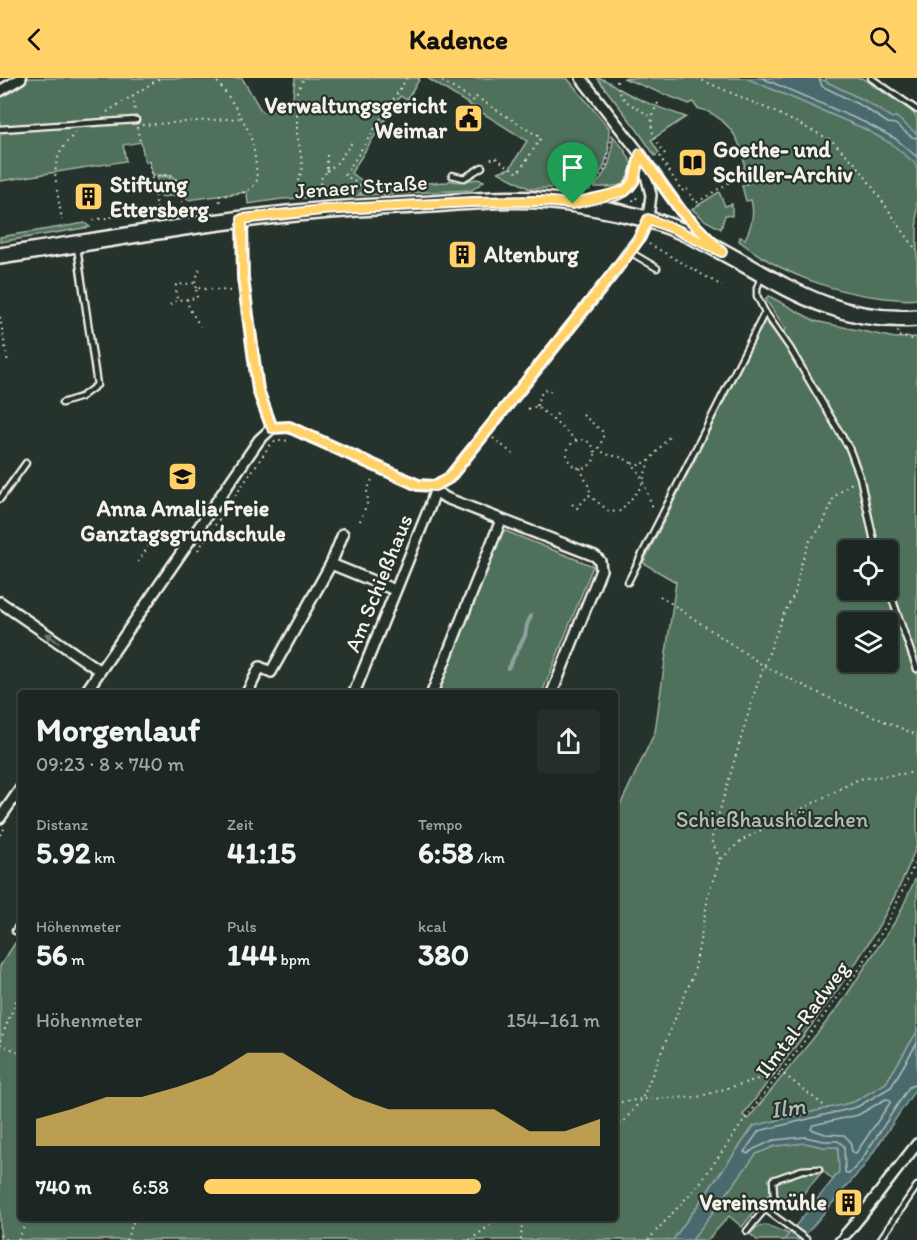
<!DOCTYPE html>
<html lang="de">
<meta charset="utf-8">
<style>
body{margin:0;font-family:Itim,sans-serif;background:#252e2a;color:#f1f3f6;height:100vh;display:flex;flex-direction:column;font-size:22px;white-space:nowrap}
*{box-sizing:border-box;margin:0}
p{font-size:20px;color:#a0a5a5}
.icon{flex:none;width:33px;height:33px;fill:none;stroke:currentColor;stroke-width:2;stroke-linecap:round;stroke-linejoin:round}
.map{position:relative;flex:1;overflow:hidden}
.side{position:absolute;left:18px;top:612px;width:600px;height:531px;display:flex;flex-direction:column;background:#1c2622;border-radius:6px;box-shadow:0 2px 4px #0004,0 0 0 2px #3a4340}
.side>*{flex:none}
.controls{position:absolute;left:838px;top:462px;display:grid;gap:12px}
.controls a{display:grid;place-items:center;width:60px;height:60px;border-radius:6px;background:#1c2622;box-shadow:0 2px 4px #0004,0 0 0 2px #3a4340;font-size:30px}
.pin{position:absolute;display:grid;place-items:center;width:51px;height:51px;color:#fff;margin:-62px -26px;border-radius:50% 50% 50% 0;rotate:-45deg;box-shadow:0 0 6px #0007}
.pin .icon{rotate:45deg}
.round{display:grid;place-items:center;flex:none;width:63px;height:63px;border-radius:6px;background:#252e2a}
.overview{display:flex;align-items:center;justify-content:space-between;height:102px;padding:0 18px}
h1{font-size:33px;font-weight:700;line-height:45px}
.figures{display:grid;grid-template-columns:repeat(3,1fr);gap:9px;height:102px;padding:6px 18px}
.figures div{display:grid;align-content:center}
.figures b{font-size:30px;font-weight:700}
.figures small{font-size:16px;font-weight:400}
.figures p{font-size:16px}
.chart{height:168px;padding:12px 18px}
.chart p{display:flex;justify-content:space-between}
.chart svg{width:100%;height:108px;margin-top:6px;fill:#ffd166;opacity:.7}
ul{padding:0 18px;list-style:none;font-size:20px}
li{display:grid;grid-template-columns:96px 72px 1fr;align-items:center;height:45px}
li i{height:15px;border-radius:8px;background:#ffd166}
header{display:flex;justify-content:space-between;align-items:center;height:78px;padding:0 18px;background:#ffd166;color:#111;font-size:27px;font-weight:700}
.map>svg:first-child{display:block}
.green{fill:#4f715c;stroke:#a2b1a2;stroke-width:1.5;fill-rule:evenodd}
.water{fill:#486b6d;stroke:#8da19e;stroke-width:1.5}
.lines{fill:none;stroke-linecap:round;stroke-linejoin:round}
.shore{stroke:#afbbb7;stroke-width:1.5}
.stream{stroke:#8da19e;stroke-width:4}
.service-casing{stroke:#f4f1e8;stroke-width:9}
.minor-casing{stroke:#f4f1e8;stroke-width:14}
.primary-casing{stroke:#f4f1e8;stroke-width:20}
.path{stroke:#f4f1e8;stroke-width:2;stroke-dasharray:1.5 4.5;stroke-linecap:butt}
.service{stroke:#26332d;stroke-width:4.5}
.minor{stroke:#26332d;stroke-width:9}
.primary{stroke:#26332d;stroke-width:15}
.oneway{fill:#6e766e}
.route-casing{stroke:#fff;stroke-width:12}
.route{stroke:#ffd166;stroke-width:8}
.labels{text-anchor:middle;stroke-width:4.5;stroke-linejoin:round;paint-order:stroke}
.poi-label{font-size:22px;font-weight:bold;fill:#f4f1e8;stroke:#26332d;text-anchor:start}
.street-label{font-size:22px;fill:#f4f1e8;stroke:#26332d}
.park-label{font-size:22px;fill:#b2beb0;stroke:#26332d}
.water-label{font-size:24px;font-style:italic;fill:#afbbb7;stroke:#26332d}
</style>
<header><svg class="icon" aria-label="back" viewBox="0 0 24 24"><path d="M15 5l-7 7 7 7"/></svg>Kadence<svg class="icon" aria-label="search" viewBox="0 0 24 24"><circle cx="10" cy="10" r="6"/><path d="M15 15l6 6"/></svg></header>
<div class="map">
<svg width="917" height="1162" viewBox="0 0 917 1162">
<rect width="100%" height="100%" fill="#26332d"/>
<filter id="ink" filterUnits="userSpaceOnUse"><feTurbulence type="fractalNoise" baseFrequency=".0167" numOctaves="2"/><feDisplacementMap in="SourceGraphic" scale="12" xChannelSelector="R" yChannelSelector="G"/><feConvolveMatrix kernelMatrix="1 2 1 2 8 2 1 2 1" color-interpolation-filters="sRGB"/></filter>
<g filter="url(#ink)">
<g class="green">
<path d="M29 0H242L262 34 292 28 295 0H420L407 22 400 18 351 95 369 107 367 112H379L382 107 448 104 450 102C465 108 473 97 484 103L472 112 282 121 248 126 247 114 188 122 184 116 181 117C177 96 171 95 152 98L149 83 145 84 141 64 123 67 126 83 0 103V17Z"/>
<polygon points="427,0 567,0 609,50 608,75 604,89 595,102 586,108 530,111 498,94 510,90 527,63"/>
<path d="M597 0C605 0 612 6 618 10 639 23 663 31 686 39L651 62 659 75 655 78 638 53Z"/>
<path d="M623 0H746L863 50 892 66 917 87V221C906 223 895 221 885 220 833 215 780 195 739 163L740 159 745 161C752 148 755 136 751 122L746 123 742 108 747 106C741 98 745 92 744 83 740 57 722 36 697 30L693 24 689 26Z"/>
<polygon points="826,0 862,0 909,31 917,39 917,56 896,39 892,40 865,23 825,3"/>
<path d="M613 58C623 69 645 95 623 106 615 110 603 109 594 109 609 92 612 81 613 58Z"/>
<path d="M166 98C176 102 177 108 179 117L161 119 157 99Z"/>
<polygon points="719,114 725,128 732,126 732,138 725,137 721,151 706,143 692,131"/>
<polygon points="85,145 90,149 0,164 0,159"/>
<path d="M769 218 815 243 895 260 917 259V766C882 866 806 953 743 1037L748 1041 840 927 898 839 917 797V954L886 1005 854 1024 754 1048 673 1162H0V888L21 856V1140H615V738L655 654 676 504 643 485 765 242 778 259 786 251 765 221ZM849 472H888V512H849ZM849 544H888V584H849Z"/>
<polygon points="503,452 593,488 542,615 437,615"/>
<polygon points="805,1065 823,1069 838,1069 839,1094 833,1102 823,1093 789,1132 777,1116 768,1117 742,1149 729,1138 708,1162 692,1162 756,1076 775,1068"/>
<polygon points="766,1147 789,1156 784,1162 757,1162 750,1156 757,1149"/>
</g>
<g class="water">
<polygon points="746,0 819,0 865,23 892,40 896,39 917,56 917,87 892,66 863,50"/>
<polygon points="917,954 917,1009 864,1088 801,1162 784,1162 836,1098 839,1094 838,1069 824,1069 805,1065 775,1068 756,1076 692,1162 673,1162 754,1048 854,1024 886,1005"/>
</g>
<g class="lines">
<g class="shore">
<polyline points="762,0 866,45 896,61 917,79"/>
<polyline points="819,0 822,8 862,28 888,45 895,46 912,59 917,60"/>
<polyline points="917,965 891,1009 857,1029 759,1053 744,1074 748,1076 754,1071 774,1062 805,1059 824,1063 838,1063 844,1068 845,1094 849,1096 860,1084 909,1009 917,1006"/>
<polygon points="886,1021 890,1022 890,1025 856,1075 852,1074 850,1063 844,1057 825,1056 811,1051 813,1047 858,1037"/>
</g>
<polyline class="stream" points="508,590 525,558 527,547 531,538"/>
<defs>
<g id="service">
<polyline points="871,0 917,32"/>
<polyline points="0,51 136,42"/>
<polyline points="452,97 464,100 482,89"/>
<polyline points="630,174 657,190"/>
<polyline points="761,200 757,210 757,218 765,234 790,270 849,370 860,399 876,472"/>
<polyline points="62,325 81,319 97,307 77,169"/>
<polyline points="0,421 26,385"/>
<polyline points="628,504 765,234"/>
<polyline points="888,509 917,591"/>
<polyline points="15,853 21,844"/>
<polyline points="765,1131 774,1118 773,1102 802,1092 819,1091"/>
<polyline points="747,1153 765,1131 807,1162"/>
<polyline points="838,1162 846,1156"/>
<polyline points="880,1162 917,1108"/>
</g>
<g id="minor">
<polyline points="581,0 641,77 681,133 709,162"/>
<polyline points="0,13 21,0"/>
<path d="M583 124C619 116 633 120 640 79"/>
<polyline points="242,141 243,200 258,312 272,350"/>
<polyline points="435,413 446,420 595,478 600,483 601,492 552,615"/>
<polyline points="331,486 395,512"/>
<polyline points="0,524 100,593"/>
<polyline points="85,615 259,362 272,350 289,349 418,407 435,408 449,400 612,197 640,159 648,141 651,117 641,77"/>
<polyline points="247,615 260,589 271,594 331,486 343,456"/>
<polyline points="354,615 430,428 435,413 435,408"/>
<polyline points="432,615 501,442"/>
<polyline points="0,740 21,710"/>
<path d="M846 1156C871 1127 893 1096 917 1066"/>
</g>
<path id="primary" d="M0 178C106 162 212 142 319 133 351 130 383 129 414 127 467 124 522 117 575 126 610 132 648 139 681 153 763 189 819 247 917 240"/>
</defs>
<use href="#service" class="service-casing"/>
<use href="#minor" class="minor-casing"/>
<use href="#primary" class="primary-casing"/>
<g class="path">
<path d="M213 0C224 9 247 46 251 60 255 73 256 88 257 102 251 117 234 116 219 118L220 125"/>
<polyline points="437,0 474,23 476,19 541,60 518,95 494,79 489,83"/>
<polyline points="697,0 775,34 831,62 857,87 917,173"/>
<path d="M617 3C619 28 638 26 652 41"/>
<polyline points="133,18 135,35"/>
<path d="M658 25C646 47 652 57 665 76L660 79 682 113 686 110 696 125 733 102"/>
<polyline points="107,34 160,0"/>
<polyline points="142,47 241,40"/>
<polyline points="137,49 140,64"/>
<polyline points="327,93 336,86 351,66 347,63"/>
<path d="M152 98C182 94 180 105 183 131"/>
<polyline points="298,103 303,89 297,55 297,14 304,0"/>
<path d="M56 104C53 83 61 68 77 54"/>
<polyline points="57,112 62,142"/>
<polyline points="589,112 606,90 612,55"/>
<polyline points="360,116 364,110 345,97 407,0"/>
<polyline points="321,118 320,102 327,93 327,73"/>
<polyline points="633,123 634,119 641,122"/>
<polyline points="93,142 157,132 149,83 145,84"/>
<polyline points="649,166 722,208"/>
<polyline points="195,204 200,190"/>
<polyline points="196,210 195,205 176,207 177,222 197,220 196,210 233,213"/>
<polyline points="187,221 189,230 200,248"/>
<polyline points="170,227 177,222"/>
<polyline points="0,239 8,285"/>
<polyline points="898,253 898,258 917,262"/>
<path d="M537 328C538 321 540 316 546 311L551 314"/>
<polyline points="528,331 537,328 576,362"/>
<path d="M583 337 603 354V360L599 370C606 380 616 376 625 381 644 391 646 416 654 432"/>
<polyline points="553,342 560,332"/>
<polyline points="493,360 513,376"/>
<circle cx="581" cy="376" r="14"/>
<polyline points="632,385 639,387 649,383"/>
<polyline points="580,390 590,411 589,417"/>
<polyline points="572,426 577,430 589,417 610,434 621,433 641,409 649,383 669,359"/>
<polyline points="360,443 368,423 367,413 373,399"/>
<polyline points="198,472 270,367 278,362 291,363"/>
<polyline points="138,484 159,452"/>
<polyline points="660,518 764,588 827,619 917,657"/>
<polyline points="0,757 6,748"/>
<polyline points="720,781 711,762 755,613 783,537 795,515 801,486 809,464 822,448 834,419 853,404"/>
<polyline points="0,963 21,911"/>
<polyline points="0,966 21,975"/>
<polyline points="615,1025 642,1021 698,1019 781,994 827,1030"/>
<polyline points="615,1050 624,1043 642,1021 694,895 709,814 720,782 742,762 859,701 917,694"/>
<polyline points="0,1157 6,1162"/>
<polyline points="18,1162 28,1140"/>
<polyline points="126,1162 135,1140"/>
<polyline points="470,1162 500,1140"/>
<polyline points="521,1162 522,1140"/>
<polyline points="648,1162 700,1105 746,1040 860,890 888,844 917,781"/>
</g>
<use href="#service" class="service"/>
<use href="#minor" class="minor"/>
<use href="#primary" class="primary"/>
</g>
<defs><path id="oneway-solid" d="M-6-.8H1V-3.2L6.5 0L1 3.2V.8H-6Z" transform="scale(1.5)"/></defs>
<use class="oneway" href="#oneway-solid" transform="translate(52 560) rotate(-145)"/>
</g>
<g class="lines" filter="url(#ink)">
<defs>
<polygon id="route" points="640,76 681,133 722,174 677,152 648,141 640,159 630,174 449,400 435,408 418,407 289,349 272,350 258,312 243,200 242,141 322,132 472,124 540,123 573,126 625,113 634,103"/>
</defs>
<use href="#route" class="route-casing"/>
<use href="#route" class="route"/>
</g>
<defs>
<symbol id="civic-square" viewBox="-11 -11 22 22"><rect x="-9" y="-9" width="18" height="18" rx="4" fill="#ffd166" stroke="#26332d"/><path d="M-.6-6.5H3V-4.5H.6V-3L4-1V1h2V6H-6V1h2V-1L-.6-3ZM-1.2 2.5V6h2.4V2.5Z" fill="#111"/></symbol>
<symbol id="library-square" viewBox="-11 -11 22 22"><rect x="-9" y="-9" width="18" height="18" rx="4" fill="#ffd166" stroke="#26332d"/><path d="M-6-4Q-3-5.5-.7-3.5V5Q-3 3-6 4ZM6-4Q3-5.5 .7-3.5V5Q3 3 6 4Z" fill="#111"/></symbol>
<symbol id="building-square" viewBox="-11 -11 22 22"><rect x="-9" y="-9" width="18" height="18" rx="4" fill="#ffd166" stroke="#26332d"/><path d="M-4-6H4V6H1V3H-1V6H-4ZM-2.5-4.3h1.7v1.8h-1.7ZM.8-4.3h1.7v1.8H.8ZM-2.5-1h1.7V.8h-1.7ZM.8-1h1.7V.8H.8Z" fill="#111"/></symbol>
<symbol id="school-square" viewBox="-11 -11 22 22"><rect x="-9" y="-9" width="18" height="18" rx="4" fill="#ffd166" stroke="#26332d"/><path d="M0-5L7-2L0 1L-7-2ZM-4 1L0 2.5L4 1V4Q0 6-4 4Z" fill="#111"/></symbol>
</defs>
<g fill-rule="evenodd">
<use href="#civic-square" x="452" y="24" width="33" height="33"/>
<use href="#library-square" x="676" y="68" width="33" height="33"/>
<use href="#building-square" x="72" y="102" width="33" height="33"/>
<use href="#building-square" x="446" y="160" width="33" height="33"/>
<use href="#school-square" x="166" y="382" width="33" height="33"/>
<use href="#building-square" x="832" y="1108" width="33" height="33"/>
</g>
<g class="labels">
<g class="poi-label">
<text x="447" y="35" text-anchor="end">Verwaltungsgericht<tspan x="447" dy="25">Weimar</tspan></text>
<text x="713" y="79">Goethe- und<tspan x="713" dy="25">Schiller-Archiv</tspan></text>
<text x="110" y="114">Stiftung<tspan x="110" dy="25">Ettersberg</tspan></text>
<text x="484" y="184">Altenburg</text>
<text x="183" y="438" text-anchor="middle">Anna Amalia Freie<tspan x="183" dy="25">Ganztagsgrundschule</tspan></text>
<text x="827" y="1132" text-anchor="end">Vereinsmühle</text>
</g>
<g class="street-label">
<text transform="translate(361 108) rotate(-4)" y="8">Jenaer Straße</text>
<text transform="translate(378 505) rotate(-68)" y="8">Am Schießhaus</text>
<text transform="translate(802 941) rotate(-53)" y="8">Ilmtal-Radweg</text>
</g>
<g class="park-label">
<text x="772" y="749">Schießhaushölzchen</text>
</g>
<g class="water-label">
<text transform="translate(788 1030) rotate(-8)" y="8">Ilm</text>
</g>
</g>
</svg>
<div class="controls">
<a><svg class="icon" aria-label="locate" viewBox="0 0 24 24"><circle cx="12" cy="12" r="6"/><path d="M12 2v4M12 18v4M2 12h4M18 12h4"/></svg></a>
<a><svg class="icon" aria-label="layers" viewBox="0 0 24 24"><path d="M12 4l9 5-9 5-9-5zM3 14l9 5 9-5"/></svg></a>
</div>
<div class="pin" style="left:573px;top:126px;background:#1e9e55"><svg class="icon" aria-label="arrive" viewBox="0 0 24 24"><path d="M6 21V4h12l-3 4 3 4H6"/></svg></div>
<section class="side">
<div class="overview"><div><h1>Morgenlauf</h1><p>09:23 · 8 × 740 m</p></div><a class="round"><svg class="icon" aria-label="share" viewBox="0 0 24 24"><path d="M12 15V3M7 8l5-5 5 5M5 13v7h14v-7"/></svg></a></div>
<div class="figures">
<div><p>Distanz</p><b>5.92<small> km</small></b></div>
<div><p>Zeit</p><b>41:15</b></div>
<div><p>Tempo</p><b>6:58<small> /km</small></b></div>
</div>
<div class="figures">
<div><p>Höhenmeter</p><b>56<small> m</small></b></div>
<div><p>Puls</p><b>144<small> bpm</small></b></div>
<div><p>kcal</p><b>380</b></div>
</div>
<div class="chart"><p><span>Höhenmeter</span>154–161 m</p>
<svg viewBox="0 0 160 44" preserveAspectRatio="none"><path d="M0 44V33L10 29L20 24L30 24L40 20L50 15L60 6L70 6L80 15L90 24L100 29L110 29L120 29L130 29L140 38L150 38L160 33V44z"/></svg>
</div>
<ul>
<li><b>740 m</b>6:58<i style="width:70%"></i></li>
</ul>
</section>
</div>
